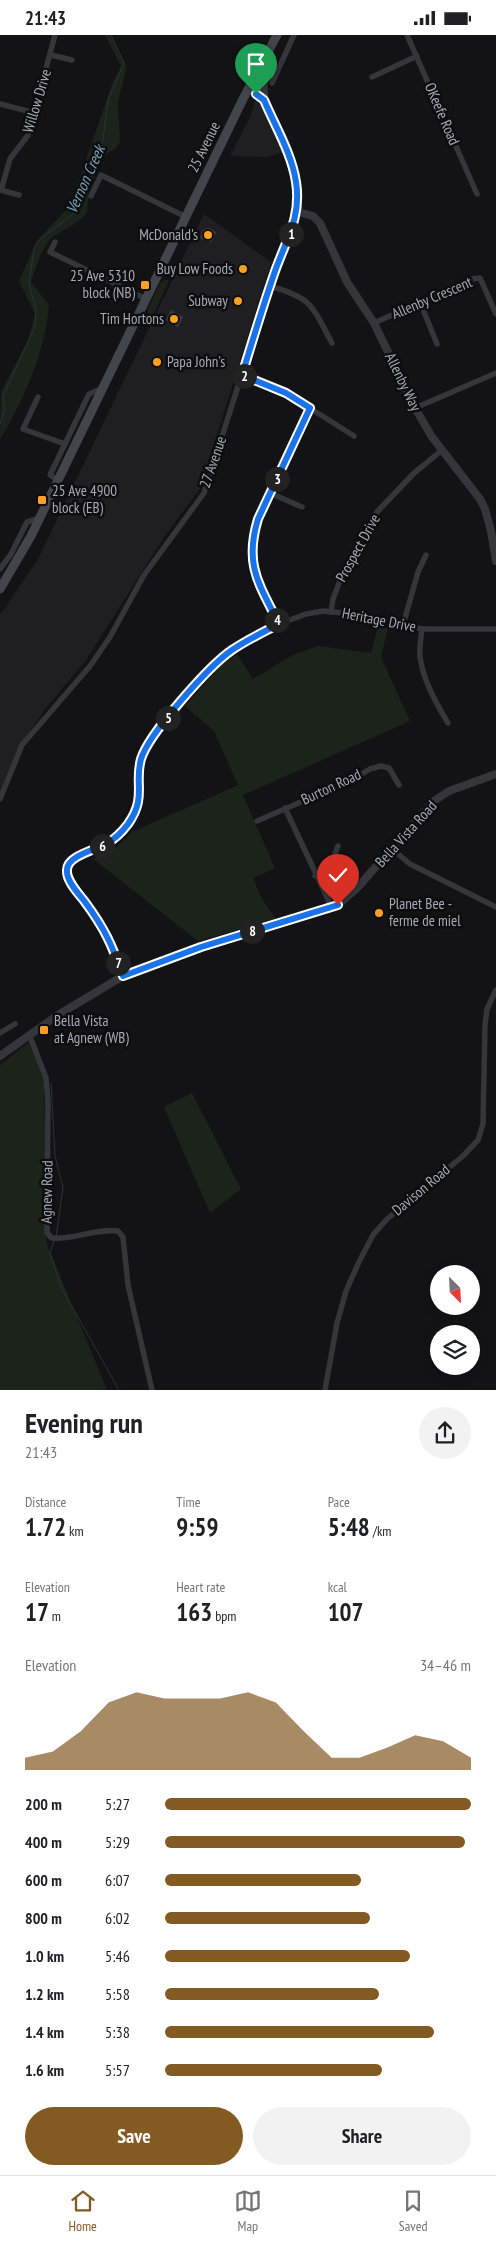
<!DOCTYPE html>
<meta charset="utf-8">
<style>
body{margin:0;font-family:"PT Sans Narrow",sans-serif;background:#f2f2f2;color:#202124;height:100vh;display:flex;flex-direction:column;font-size:19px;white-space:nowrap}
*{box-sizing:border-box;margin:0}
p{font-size:16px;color:#757577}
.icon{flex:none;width:28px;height:28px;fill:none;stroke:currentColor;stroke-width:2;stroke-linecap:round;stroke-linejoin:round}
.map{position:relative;height:1355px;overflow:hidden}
.drawer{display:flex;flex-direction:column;background:#fff;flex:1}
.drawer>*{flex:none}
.needle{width:32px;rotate:156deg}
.buttons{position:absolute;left:430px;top:1230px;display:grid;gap:10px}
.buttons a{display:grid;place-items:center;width:50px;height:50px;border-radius:50%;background:#fff;box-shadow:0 2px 12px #0003;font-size:25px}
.pin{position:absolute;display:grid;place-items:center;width:42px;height:42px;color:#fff;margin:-51px -21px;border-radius:50% 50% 50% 0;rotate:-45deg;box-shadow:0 0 5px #0007}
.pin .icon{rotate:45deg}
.km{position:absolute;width:25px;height:25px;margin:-12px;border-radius:50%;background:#222;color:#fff;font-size:14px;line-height:25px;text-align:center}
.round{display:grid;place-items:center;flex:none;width:52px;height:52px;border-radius:26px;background:#f2f2f2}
.head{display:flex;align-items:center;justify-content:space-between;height:85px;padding:0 25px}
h1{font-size:28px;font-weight:700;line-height:38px}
.stats{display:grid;grid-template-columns:repeat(3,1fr);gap:8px;height:85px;padding:5px 25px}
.stats div{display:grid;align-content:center}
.stats b{font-size:25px;font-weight:700}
.stats small{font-size:14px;font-weight:400}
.stats p{font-size:14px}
.chart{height:140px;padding:10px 25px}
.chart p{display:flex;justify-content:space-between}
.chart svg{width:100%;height:90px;margin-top:5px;fill:#845a23;opacity:.7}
.cta{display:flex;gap:10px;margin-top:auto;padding:10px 25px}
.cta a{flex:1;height:58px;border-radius:30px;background:#845a23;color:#fff;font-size:20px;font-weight:700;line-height:58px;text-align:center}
.cta a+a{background:#f2f2f2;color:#202124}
ul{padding:0 25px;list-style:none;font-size:16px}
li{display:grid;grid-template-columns:80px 60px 1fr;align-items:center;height:38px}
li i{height:12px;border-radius:6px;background:#845a23}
.status{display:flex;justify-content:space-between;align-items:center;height:35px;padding:0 25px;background:#fff;direction:ltr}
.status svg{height:14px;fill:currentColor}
.menu{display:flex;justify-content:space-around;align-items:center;height:70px;border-top:1px solid #e0e0e0;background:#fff;font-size:14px;color:#757577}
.menu a{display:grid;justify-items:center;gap:2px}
.menu .on{color:#845a23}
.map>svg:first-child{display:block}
.built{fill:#1f1f22}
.green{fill:#1b231b}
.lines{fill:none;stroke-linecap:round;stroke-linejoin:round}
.stream{stroke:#28343a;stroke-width:1}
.building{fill:#3d3e43;stroke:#2d2d31}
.minor{stroke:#34363b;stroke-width:5.5}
.tertiary{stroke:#34363b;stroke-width:8}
.secondary{stroke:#42454b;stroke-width:9}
.route-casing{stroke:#fff;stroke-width:10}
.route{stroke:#1a73e8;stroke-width:6}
.poi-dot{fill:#ffa022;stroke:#0e0e10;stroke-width:2}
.labels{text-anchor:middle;stroke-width:5;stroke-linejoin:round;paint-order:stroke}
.street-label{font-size:15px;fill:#a4abb7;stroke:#0e0e10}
.poi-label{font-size:15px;fill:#a4abb7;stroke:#0e0e10;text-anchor:end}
.water-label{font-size:16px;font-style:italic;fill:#779eb5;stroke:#0e0e10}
</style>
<div class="status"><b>21:43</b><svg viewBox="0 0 49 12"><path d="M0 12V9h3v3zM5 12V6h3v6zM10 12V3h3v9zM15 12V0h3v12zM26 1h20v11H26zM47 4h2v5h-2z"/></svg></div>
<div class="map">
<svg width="496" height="1355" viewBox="0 0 496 1355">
<rect width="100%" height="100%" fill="#131315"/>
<g class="built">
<polygon points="255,66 262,70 284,117 267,122 230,121 250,82"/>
<polygon points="204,179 271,227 200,454 166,499 86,625 46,673 18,713 0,760 0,580 38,524"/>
</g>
<g class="green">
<path d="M105 0H110L127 32 118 66 120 106 116 113 93 127 98 134 89 153 87 178C77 189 66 193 54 201 42 210 36 233 31 247L49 270C45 319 24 363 0 405L1 357 28 305 35 279 19 246 37 206 65 176 78 148 112 49 121 31Z"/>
<polygon points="165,245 169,245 152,283 148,278 148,273 160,248"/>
<polygon points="378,591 388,593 381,622 410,686 243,760 275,833 253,843 262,864 276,884 198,906 93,824 114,814 132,797 238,750 214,696 185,671 222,629 237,619 253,644 293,620 318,611 371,618"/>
<polygon points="32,1005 44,1043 47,1209 107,1355 0,1355 0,1030"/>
<polygon points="192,1058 241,1154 210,1178 164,1072"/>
</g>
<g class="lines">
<g class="stream">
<polyline points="0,389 5,374 3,361 35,292 36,275 29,249 34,213 40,204 72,180 103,104 108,65 124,28 111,0"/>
<polyline points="51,1048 55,1121 63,1153 56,1202"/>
<polyline points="54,1206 50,1218 62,1254 119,1355"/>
</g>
</g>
<g class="building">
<polygon points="209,193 216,197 211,207 200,203 203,195"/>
<polygon points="171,275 183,282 178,292 166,285"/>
</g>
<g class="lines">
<g class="minor">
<polyline points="407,0 477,159"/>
<polyline points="51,20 72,25"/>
<polyline points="372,42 417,21"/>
<polyline points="272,48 294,0"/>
<polyline points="0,69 35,78"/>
<polyline points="0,155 19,160"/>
<polyline points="1,155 10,124 28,100 55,0"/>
<polyline points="91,161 101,140 186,182"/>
<polyline points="55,207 50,217 146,264"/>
<path d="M270 251C314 264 311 270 332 308"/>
<polyline points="420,267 437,309"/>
<polyline points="374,288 472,244 480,243 496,279"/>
<polyline points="242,340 286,358 354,401"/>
<polyline points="38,362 23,394 65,409"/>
<polyline points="415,373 496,338"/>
<polyline points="58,445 50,440 89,359 103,353"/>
<polyline points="270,458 302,472"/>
<polyline points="0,534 11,519 27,487 40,483"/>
<polyline points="331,577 333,564 344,535 377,477 414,438 442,415"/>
<path d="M279 589C259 549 244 530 258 484L310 373"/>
<polyline points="403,590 418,537 426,520"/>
<path d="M422 594C421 603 419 613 420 622 423 645 436 668 448 688"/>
<polyline points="0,764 22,710 90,631 110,602 144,540 204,458 270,251 298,177"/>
<polyline points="285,773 332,873"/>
<polyline points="257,786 354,744 370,734 381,731 389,733 399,750"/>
<polyline points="392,814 410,829 496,872"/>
<polyline points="315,841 332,826 338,811"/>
<polyline points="123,941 108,901 71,847 67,833 73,824 111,806 127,790 139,768 141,725 151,702 215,628 233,614 279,589 306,579 323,576 362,580 422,594 496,594"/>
<polyline points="0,998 15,989"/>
<path d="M29 999 46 1043 48 1067 47 1198 52 1203C75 1205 95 1193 118 1196L123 1202 128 1250 152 1355"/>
<polyline points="325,1355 337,1288 346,1256 359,1227 373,1200 386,1185 463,1121 478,1105 483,1089 485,990 487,974 496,955"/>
</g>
<g class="tertiary">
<polyline points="263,27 264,65"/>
<polyline points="249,53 264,65 289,124 296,146 298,177 313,181 320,188 347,247 374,288 415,373 432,402 480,464 485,474 491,496 496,526"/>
<polyline points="0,1021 58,980 123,941 201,912 338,870 357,853 434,766 449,756 496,739"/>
</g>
<polyline class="secondary" points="0,554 31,501 243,64 277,0"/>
</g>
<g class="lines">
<defs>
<path id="route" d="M256 59 264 65C275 91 292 119 296 147 302 184 284 208 273 242 262 274 252 307 242 340L286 358 310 373 258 484C244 530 259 549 279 589 263 597 247 605 232 615 210 630 149 698 141 724 134 749 147 762 128 789 122 797 115 804 106 809 95 815 67 821 67 835 66 846 79 859 85 867 105 894 112 910 123 941L201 912 338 870"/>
</defs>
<use href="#route" class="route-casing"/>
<use href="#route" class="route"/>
</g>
<g class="poi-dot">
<circle cx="208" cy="200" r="5"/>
<circle cx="243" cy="234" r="5"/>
<rect x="140" y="245" width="10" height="10" rx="2.5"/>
<circle cx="238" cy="266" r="5"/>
<circle cx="174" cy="284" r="5"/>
<circle cx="157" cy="327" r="5"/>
<rect x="37" y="460" width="10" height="10" rx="2.5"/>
<circle cx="379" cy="878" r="5"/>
<rect x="39" y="990" width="10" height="10" rx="2.5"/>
</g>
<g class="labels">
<g class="street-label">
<text transform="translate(37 66) rotate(-73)" y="5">Willow Drive</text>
<text transform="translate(442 79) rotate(67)" y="5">OKeefe Road</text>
<text transform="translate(204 112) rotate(-64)" y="5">25 Avenue</text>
<text transform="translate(432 263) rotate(-23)" y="5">Allenby Crescent</text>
<text transform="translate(403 347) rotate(64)" y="5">Allenby Way</text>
<text transform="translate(213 427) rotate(-71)" y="5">27 Avenue</text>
<text transform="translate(358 513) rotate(-61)" y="5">Prospect Drive</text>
<text transform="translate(379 585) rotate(11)" y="5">Heritage Drive</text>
<text transform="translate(331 752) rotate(-25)" y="5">Burton Road</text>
<text transform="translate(406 799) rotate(-48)" y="5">Bella Vista Road</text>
<text transform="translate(421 1155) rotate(-40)" y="5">Davison Road</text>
<text transform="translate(47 1157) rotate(-89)" y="5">Agnew Road</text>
</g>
<g class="poi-label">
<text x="198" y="205">McDonald's</text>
<text x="233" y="239">Buy Low Foods</text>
<text x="135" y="246">25 Ave 5310<tspan x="135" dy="17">block (NB)</tspan></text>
<text x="228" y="271">Subway</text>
<text x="164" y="289">Tim Hortons</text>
<text x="167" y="332" text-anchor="start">Papa John's</text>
<text x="52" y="461" text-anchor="start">25 Ave 4900<tspan x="52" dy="17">block (EB)</tspan></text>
<text x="389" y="874" text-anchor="start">Planet Bee -<tspan x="389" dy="17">ferme de miel</tspan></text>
<text x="54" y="991" text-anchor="start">Bella Vista<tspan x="54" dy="17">at Agnew (WB)</tspan></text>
</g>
<g class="water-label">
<text transform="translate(85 144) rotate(-66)" y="6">Vernon Creek</text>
</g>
</g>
</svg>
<div class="buttons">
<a><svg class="needle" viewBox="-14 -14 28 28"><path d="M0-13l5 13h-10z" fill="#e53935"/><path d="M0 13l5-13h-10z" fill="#757577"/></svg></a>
<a><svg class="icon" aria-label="layers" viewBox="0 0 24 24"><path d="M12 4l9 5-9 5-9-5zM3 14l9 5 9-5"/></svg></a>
</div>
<div class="pin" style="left:256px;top:59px;background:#1e9e55"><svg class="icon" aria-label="arrive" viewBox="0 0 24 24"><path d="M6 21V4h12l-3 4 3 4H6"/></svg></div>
<div class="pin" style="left:338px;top:870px;background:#d93025"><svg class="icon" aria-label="check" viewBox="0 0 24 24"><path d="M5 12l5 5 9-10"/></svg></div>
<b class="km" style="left:291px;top:199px">1</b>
<b class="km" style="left:244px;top:341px">2</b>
<b class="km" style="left:277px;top:444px">3</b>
<b class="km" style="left:277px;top:585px">4</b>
<b class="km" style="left:168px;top:683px">5</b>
<b class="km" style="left:102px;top:811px">6</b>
<b class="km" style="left:118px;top:928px">7</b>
<b class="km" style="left:252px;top:896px">8</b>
</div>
<section class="drawer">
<div class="head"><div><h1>Evening run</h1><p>21:43</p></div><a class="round"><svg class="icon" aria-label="share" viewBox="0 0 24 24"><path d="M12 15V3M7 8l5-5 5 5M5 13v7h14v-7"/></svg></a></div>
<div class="stats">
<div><p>Distance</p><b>1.72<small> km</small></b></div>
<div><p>Time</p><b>9:59</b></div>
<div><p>Pace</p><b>5:48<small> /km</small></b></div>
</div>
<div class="stats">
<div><p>Elevation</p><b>17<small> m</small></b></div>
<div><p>Heart rate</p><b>163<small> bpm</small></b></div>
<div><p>kcal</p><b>107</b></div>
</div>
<div class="chart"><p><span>Elevation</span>34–46 m</p>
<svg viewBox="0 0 160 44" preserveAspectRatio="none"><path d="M0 44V38L10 35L20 25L30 11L40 6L50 9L60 9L70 9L80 6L90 11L100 25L110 38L120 38L130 33L140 27L150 30L160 38V44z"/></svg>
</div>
<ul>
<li><b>200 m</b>5:27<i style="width:100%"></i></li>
<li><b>400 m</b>5:29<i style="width:98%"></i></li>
<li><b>600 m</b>6:07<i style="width:64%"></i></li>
<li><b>800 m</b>6:02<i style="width:67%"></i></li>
<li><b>1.0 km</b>5:46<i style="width:80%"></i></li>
<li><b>1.2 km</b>5:58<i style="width:70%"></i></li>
<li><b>1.4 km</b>5:38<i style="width:88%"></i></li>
<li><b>1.6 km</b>5:57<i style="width:71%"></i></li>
</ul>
<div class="cta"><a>Save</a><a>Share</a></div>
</section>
<nav class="menu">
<a class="on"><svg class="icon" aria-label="home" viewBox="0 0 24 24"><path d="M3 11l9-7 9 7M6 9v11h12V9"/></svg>Home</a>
<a><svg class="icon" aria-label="map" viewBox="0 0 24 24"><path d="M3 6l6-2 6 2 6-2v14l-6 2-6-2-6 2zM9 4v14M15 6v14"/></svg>Map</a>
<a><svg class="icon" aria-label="saved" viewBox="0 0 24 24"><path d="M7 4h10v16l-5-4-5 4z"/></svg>Saved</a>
</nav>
